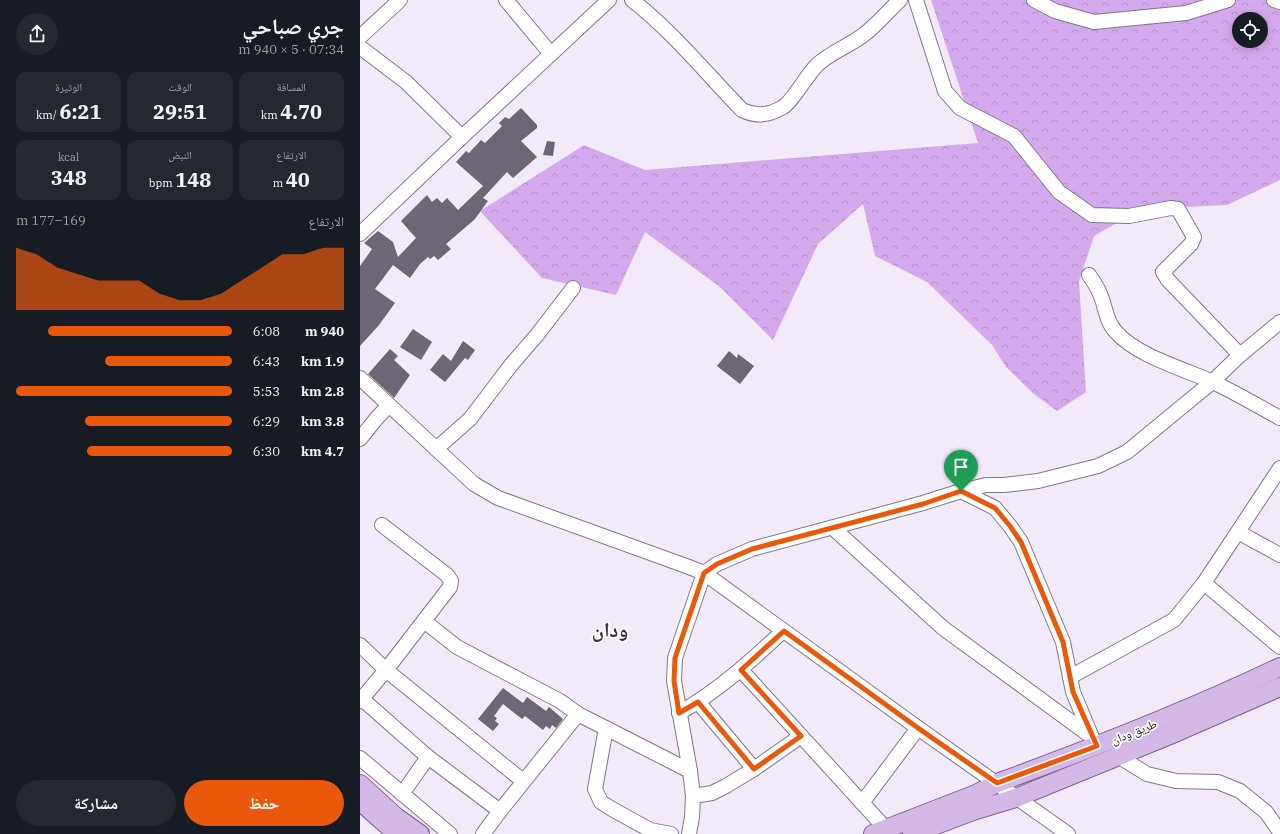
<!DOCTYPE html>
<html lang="ar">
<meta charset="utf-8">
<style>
body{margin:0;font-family:"IBM Plex Serif","Noto Naskh Arabic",serif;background:#242831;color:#f1f3f6;direction:rtl;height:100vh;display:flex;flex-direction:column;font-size:15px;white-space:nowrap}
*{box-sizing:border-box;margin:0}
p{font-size:13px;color:#9ea1a6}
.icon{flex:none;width:22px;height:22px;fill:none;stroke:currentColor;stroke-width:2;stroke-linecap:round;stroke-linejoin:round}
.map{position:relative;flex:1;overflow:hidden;direction:ltr}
.side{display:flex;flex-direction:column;background:#171b24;width:360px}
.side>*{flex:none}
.tools{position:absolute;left:872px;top:12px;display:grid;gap:8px}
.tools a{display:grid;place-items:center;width:36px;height:36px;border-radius:50%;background:#171b24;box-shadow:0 2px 10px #0003;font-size:20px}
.pin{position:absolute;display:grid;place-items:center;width:34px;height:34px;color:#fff;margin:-41px -17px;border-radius:50% 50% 50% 0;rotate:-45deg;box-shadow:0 0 4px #0007}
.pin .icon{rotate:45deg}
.round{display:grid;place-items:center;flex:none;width:42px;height:42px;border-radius:21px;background:#242831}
.overview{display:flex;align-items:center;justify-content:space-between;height:68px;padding:0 16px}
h1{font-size:22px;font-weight:700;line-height:30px}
.metrics{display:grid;grid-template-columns:repeat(3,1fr);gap:6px;height:68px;padding:4px 16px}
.metrics div{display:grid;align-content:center;border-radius:10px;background:#242831;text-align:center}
.metrics b{font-size:20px;font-weight:700}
.metrics small{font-size:11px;font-weight:400}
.metrics p{font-size:11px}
.chart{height:112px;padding:8px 16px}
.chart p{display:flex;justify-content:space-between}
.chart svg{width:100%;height:72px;margin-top:4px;fill:#ea580c;opacity:.7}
.action{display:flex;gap:8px;margin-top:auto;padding:8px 16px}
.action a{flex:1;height:46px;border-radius:24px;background:#ea580c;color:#fff;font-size:16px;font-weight:700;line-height:46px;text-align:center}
.action a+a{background:#242831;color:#f1f3f6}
ul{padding:0 16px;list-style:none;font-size:13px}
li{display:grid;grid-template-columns:64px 48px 1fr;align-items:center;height:30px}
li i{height:10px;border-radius:5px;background:#ea580c}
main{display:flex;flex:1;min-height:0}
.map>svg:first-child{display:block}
.forest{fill:url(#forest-crowns);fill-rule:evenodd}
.building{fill:#6e6674}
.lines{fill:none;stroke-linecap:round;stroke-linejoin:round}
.minor-casing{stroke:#817986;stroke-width:16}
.major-casing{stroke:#7f6092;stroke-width:20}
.minor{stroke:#fff;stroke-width:14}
.major{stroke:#d4b8e5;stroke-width:18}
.route-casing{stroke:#fff;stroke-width:8}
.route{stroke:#ea580c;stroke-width:5}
.labels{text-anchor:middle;stroke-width:3.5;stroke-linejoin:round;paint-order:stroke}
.street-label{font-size:12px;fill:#18151a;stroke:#fff}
.town-label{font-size:20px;font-weight:bold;fill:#352e3a;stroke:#fff}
</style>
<main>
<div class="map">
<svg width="920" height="834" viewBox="0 0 920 834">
<defs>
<pattern id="forest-crowns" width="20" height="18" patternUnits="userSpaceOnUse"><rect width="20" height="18" fill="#d4aaef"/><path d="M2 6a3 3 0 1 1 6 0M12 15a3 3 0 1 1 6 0" fill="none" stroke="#b591cc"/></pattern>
</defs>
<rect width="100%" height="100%" fill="#f3eaf9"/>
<path class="forest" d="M571 0H920V180L867 205 781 209 734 236 719 281 726 392 697 411 674 394 646 367 632 345 567 282 515 256 503 204 458 244 413 340 360 287 285 232 256 295 182 278 120 211 224 145 285 170 618 143ZM879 19H901V41H879Z"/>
<g class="building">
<polygon points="161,108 177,125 177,128 161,141 177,157 153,178 147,172 123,198 128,201 115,219 86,244 91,249 78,260 74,256 70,259 68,257 60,264 50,278 33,265 15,289 35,303 19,325 0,346 0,266 12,249 4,243 18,231 33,242 38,257 56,238 41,221 67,195 72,202 77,198 82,203 87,198 98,210 123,186 96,162 106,151 109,153 121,140 125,143 142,126 139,123 145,117 149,119"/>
<polygon points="187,141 195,142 193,156 183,155"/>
<polygon points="53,329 72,342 61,360 40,347"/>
<polygon points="103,341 115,350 108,360 105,358 85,382 70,370 83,354 91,361"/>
<polygon points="30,349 38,356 34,360 50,375 34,398 8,374"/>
<polygon points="369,351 377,358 378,354 394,366 380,384 357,366"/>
<polygon points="143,688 163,703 167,697 186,711 189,707 203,719 196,728 192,725 190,729 186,726 183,730 165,716 162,719 143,704 134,716 137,718 135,721 139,724 133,731 118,719"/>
</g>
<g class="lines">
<defs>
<g id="minor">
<polyline points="146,0 191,54"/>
<path d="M272 0C313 32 346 73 382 110 396 117 410 115 423 107 432 102 447 75 456 66 469 53 487 47 502 36 516 26 527 12 540 0"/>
<polyline points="556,0 585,91 600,108 654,136 699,192 732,215 769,216 811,208 818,209 834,237 831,244 803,272 808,280 880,355"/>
<polyline points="674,0 695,11 734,22 826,13 868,0"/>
<polyline points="914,0 920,2"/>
<polyline points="0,37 40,0"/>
<polyline points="0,47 46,82 102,137"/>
<polyline points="0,234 102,137 249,0"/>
<path d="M729 275C735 283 740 292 743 302 746 312 748 324 756 332 777 356 824 369 853 382 876 393 898 406 920 418"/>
<polyline points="0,378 114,484 138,498 329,567 344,573 558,728 708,834"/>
<polyline points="0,439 16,419 29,405"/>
<polyline points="76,449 110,419 151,365 177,335 213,288"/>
<polyline points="601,491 635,508 650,526 661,542 703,642 713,692 731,735"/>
<polyline points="473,528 583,628 732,737"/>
<polyline points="878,532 920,555"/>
<polyline points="844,583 920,647"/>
<polyline points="64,621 97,647 200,701 218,714 140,811 123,834"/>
<polyline points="0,645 26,670 163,781"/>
<polyline points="381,670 526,829"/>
<polyline points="710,677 814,620 844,583 920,468"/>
<polyline points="2,699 68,757 140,811"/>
<polyline points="0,701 26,670 90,587 91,581 87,575 22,525"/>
<polyline points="338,702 394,769"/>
<path d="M319 713C358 691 391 661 423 631"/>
<polyline points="218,714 330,771"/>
<polyline points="246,728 235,789 241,802 252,809 290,830 311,834"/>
<polyline points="758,756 787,774 816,781 858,782 880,791 906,812 920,832"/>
<polyline points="0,758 90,834"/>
<polyline points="42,794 68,757"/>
<polyline points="333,796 352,793 366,786 394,769 441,736"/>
<polyline points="502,803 558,728"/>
<polyline points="329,834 332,817 333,796 330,771 314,681 315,658 344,573 357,564 392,549 563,503 601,491 626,485 644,485 678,481 738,466 767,452 852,382 880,355 920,322"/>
</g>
<g id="major">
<polyline points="0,784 36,817 60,834"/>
<polyline points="0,801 37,834"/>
<path d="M513 834 616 794 637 783C733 748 828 711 920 667"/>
<polyline points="552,834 613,811 656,798 810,735 920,687"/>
</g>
</defs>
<use href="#minor" class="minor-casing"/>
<use href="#major" class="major-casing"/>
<use href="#minor" class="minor"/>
<use href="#major" class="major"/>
</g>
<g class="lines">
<defs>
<polygon id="route" points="601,491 635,508 650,526 661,542 703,642 713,692 737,746 637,783 558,728 424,631 381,670 441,736 394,769 338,702 319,713 314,681 315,658 344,573 357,564 392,549 563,504"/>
</defs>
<use href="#route" class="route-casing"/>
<use href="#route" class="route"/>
</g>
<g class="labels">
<g class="street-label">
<text transform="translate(774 732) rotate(-22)" y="4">طريق ودان</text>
</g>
<g class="town-label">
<text x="250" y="637">ودان</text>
</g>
</g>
</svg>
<div class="tools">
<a><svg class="icon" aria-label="locate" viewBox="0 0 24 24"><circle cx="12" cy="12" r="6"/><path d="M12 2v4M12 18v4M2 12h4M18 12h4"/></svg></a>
</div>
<div class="pin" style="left:601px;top:491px;background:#1e9e55"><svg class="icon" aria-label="arrive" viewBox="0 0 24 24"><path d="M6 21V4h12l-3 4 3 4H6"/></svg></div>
</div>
<section class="side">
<div class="overview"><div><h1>جري صباحي</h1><p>07:34 · 5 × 940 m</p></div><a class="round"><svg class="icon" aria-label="share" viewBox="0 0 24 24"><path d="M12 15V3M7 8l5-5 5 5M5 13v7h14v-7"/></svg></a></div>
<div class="metrics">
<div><p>المسافة</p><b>4.70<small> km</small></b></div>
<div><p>الوقت</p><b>29:51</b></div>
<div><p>الوتيرة</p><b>6:21<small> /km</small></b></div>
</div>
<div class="metrics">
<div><p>الارتفاع</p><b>40<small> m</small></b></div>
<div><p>النبض</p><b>148<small> bpm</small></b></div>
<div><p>kcal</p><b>348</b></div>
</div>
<div class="chart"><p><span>الارتفاع</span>169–177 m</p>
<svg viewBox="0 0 160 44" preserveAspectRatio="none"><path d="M0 44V6L10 10L20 18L30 22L40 26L50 26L60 26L70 34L80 38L90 38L100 34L110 26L120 18L130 10L140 10L150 6L160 6V44z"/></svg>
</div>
<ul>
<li><b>940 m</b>6:08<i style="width:85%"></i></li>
<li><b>1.9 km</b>6:43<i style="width:59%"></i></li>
<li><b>2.8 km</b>5:53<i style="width:100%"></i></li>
<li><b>3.8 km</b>6:29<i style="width:68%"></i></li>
<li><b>4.7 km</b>6:30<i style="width:67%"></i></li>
</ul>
<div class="action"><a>حفظ</a><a>مشاركة</a></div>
</section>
</main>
